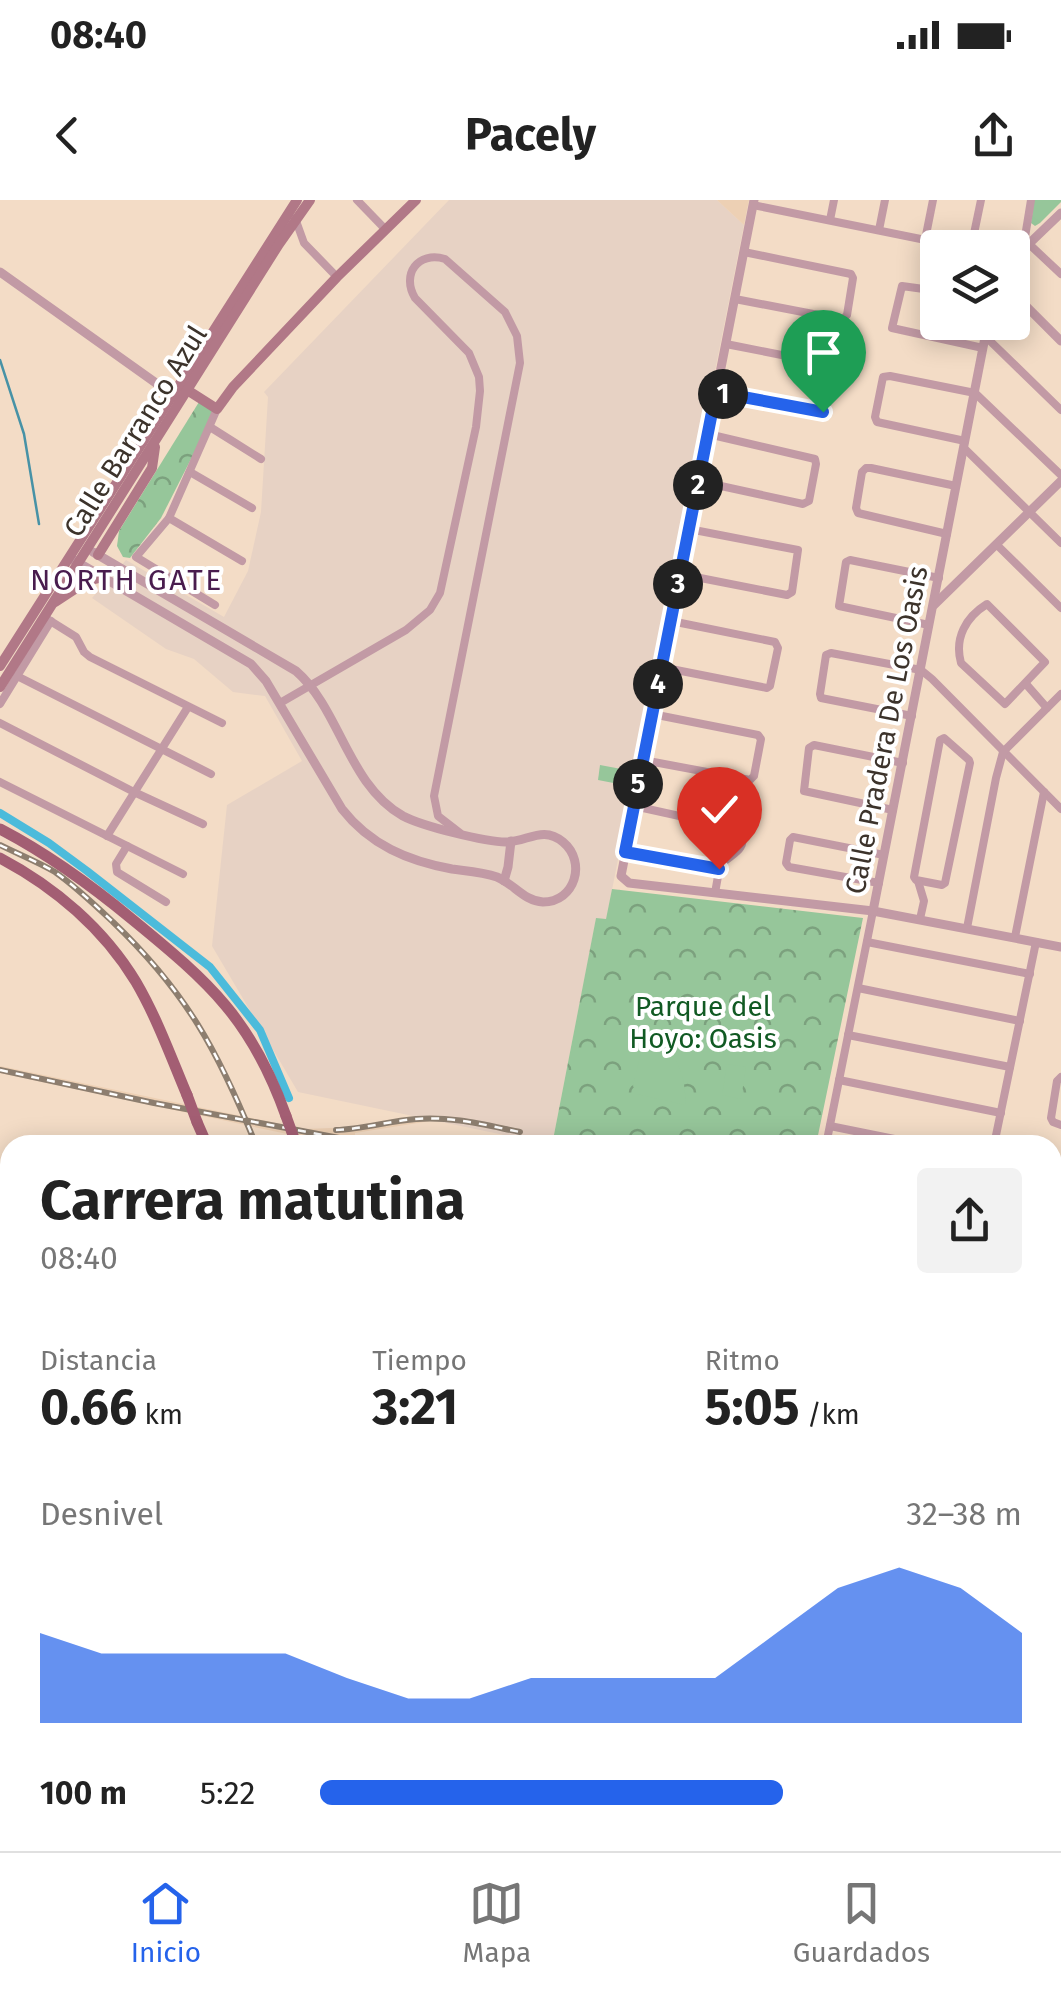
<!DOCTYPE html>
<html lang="es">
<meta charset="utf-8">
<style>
body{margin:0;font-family:"Fira Sans",sans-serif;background:#f2f2f2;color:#222;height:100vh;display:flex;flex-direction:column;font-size:38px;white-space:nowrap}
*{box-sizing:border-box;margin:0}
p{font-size:32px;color:#767676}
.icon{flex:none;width:55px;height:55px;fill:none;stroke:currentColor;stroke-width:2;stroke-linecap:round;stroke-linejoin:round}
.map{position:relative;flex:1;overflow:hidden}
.side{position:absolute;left:0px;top:935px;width:1062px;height:718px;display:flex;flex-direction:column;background:#fff;border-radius:30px 30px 0 0;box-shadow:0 5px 25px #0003}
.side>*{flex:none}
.tools{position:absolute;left:920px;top:30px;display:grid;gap:20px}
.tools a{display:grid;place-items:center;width:110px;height:110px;border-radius:10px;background:#fff;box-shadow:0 5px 25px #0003;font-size:50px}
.pin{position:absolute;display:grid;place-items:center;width:85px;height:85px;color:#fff;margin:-102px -42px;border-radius:50% 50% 50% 0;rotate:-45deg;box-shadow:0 0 10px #0007}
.pin .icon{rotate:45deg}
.km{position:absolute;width:50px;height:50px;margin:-25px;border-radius:50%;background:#222;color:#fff;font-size:28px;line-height:50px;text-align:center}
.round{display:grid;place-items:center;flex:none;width:105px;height:105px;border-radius:10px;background:#f2f2f2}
.overview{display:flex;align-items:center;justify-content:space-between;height:170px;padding:0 40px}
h1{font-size:55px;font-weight:700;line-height:75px}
.stats{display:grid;grid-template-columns:repeat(3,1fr);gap:15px;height:170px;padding:10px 40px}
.stats div{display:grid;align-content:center}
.stats b{font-size:50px;font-weight:700}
.stats small{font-size:28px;font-weight:400}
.stats p{font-size:28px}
.chart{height:280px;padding:20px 40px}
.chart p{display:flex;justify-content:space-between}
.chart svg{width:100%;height:180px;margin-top:10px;fill:#2563eb;opacity:.7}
ul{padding:0 40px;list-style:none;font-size:32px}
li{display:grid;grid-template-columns:160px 120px 1fr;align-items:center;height:75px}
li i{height:25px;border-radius:12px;background:#2563eb}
.status{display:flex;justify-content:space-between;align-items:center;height:70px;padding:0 50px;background:#fff;direction:ltr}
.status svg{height:28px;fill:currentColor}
header{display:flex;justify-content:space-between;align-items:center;height:130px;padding:0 40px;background:#fff;font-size:45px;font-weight:700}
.menu{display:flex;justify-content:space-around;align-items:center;height:140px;border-top:2px solid #e0e0e0;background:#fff;font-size:28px;color:#767676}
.menu a{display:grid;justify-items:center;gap:5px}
.menu .selected{color:#2563eb}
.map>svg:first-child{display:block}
.industrial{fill:#e7d2c4}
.built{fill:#edd0b4}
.forest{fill:url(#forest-crowns)}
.garden{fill:#96c69a}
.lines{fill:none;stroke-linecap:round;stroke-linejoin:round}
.stream{stroke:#4792a6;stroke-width:2.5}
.canal{stroke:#4cbbdb;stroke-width:8}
.minor{stroke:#c29aa5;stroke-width:8}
.tertiary{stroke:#c29aa5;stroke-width:9}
.secondary{stroke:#b17887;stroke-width:10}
.primary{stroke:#a35e73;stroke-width:11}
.rail-casing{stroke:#8d7e6f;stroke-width:6}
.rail{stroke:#fff;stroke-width:2.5;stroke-dasharray:8;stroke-linecap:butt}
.primary-bridge{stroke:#a35e73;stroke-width:11}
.route-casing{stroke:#fff;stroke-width:20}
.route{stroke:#2563eb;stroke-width:12}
.labels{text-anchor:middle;stroke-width:8;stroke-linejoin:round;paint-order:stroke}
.street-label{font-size:28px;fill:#3c332b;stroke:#fff}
.park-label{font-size:28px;fill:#115a23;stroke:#fff}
.neighbourhood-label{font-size:30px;letter-spacing:2.5px;fill:#491c4e;stroke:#fff}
</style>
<div class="status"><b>08:40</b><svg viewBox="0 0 49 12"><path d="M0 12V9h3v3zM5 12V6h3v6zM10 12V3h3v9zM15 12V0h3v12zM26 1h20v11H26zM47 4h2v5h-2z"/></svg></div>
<header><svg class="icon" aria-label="back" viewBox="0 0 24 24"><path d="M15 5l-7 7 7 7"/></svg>Pacely<svg class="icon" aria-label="share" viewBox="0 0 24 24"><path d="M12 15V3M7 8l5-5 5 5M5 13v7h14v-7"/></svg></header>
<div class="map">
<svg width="1061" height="1651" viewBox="0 0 1061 1651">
<defs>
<pattern id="forest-crowns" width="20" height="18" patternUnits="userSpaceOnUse" patternTransform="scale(2.5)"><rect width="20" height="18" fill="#96c69a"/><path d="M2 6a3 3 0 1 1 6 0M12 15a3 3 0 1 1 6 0" fill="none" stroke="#7ca17e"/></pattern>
</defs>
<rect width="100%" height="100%" fill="#f3dcc6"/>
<g class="industrial">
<polygon points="449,0 717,0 744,25 606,720 596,719 552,945 298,892 212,746 227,605 302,561 265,496 233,492 194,459 166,449 92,398 126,360 224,417 248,371 261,312 268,197 264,192"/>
<polygon points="0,1064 10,1067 10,1222 0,1219"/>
<polygon points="112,1642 622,1642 622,1643 621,1651 110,1651"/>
</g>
<g class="built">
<polygon points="717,0 749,0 744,25"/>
<polygon points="0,866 305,929 355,927 411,917 430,921 355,933 355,938 388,945 339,945 0,873"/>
</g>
<g class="forest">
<polygon points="1034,0 1061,0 1061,2 1040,23 1035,26 1031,23"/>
<polygon points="199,202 216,210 161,318 130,358 123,357 117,346 119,331"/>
<polygon points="612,689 863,718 816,945 552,945 596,718 606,719"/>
</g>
<g class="garden">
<polygon points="600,565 632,571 629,586 598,580"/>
<path d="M644 840C676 842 687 878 685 905L637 894 633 886Z"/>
<polygon points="727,864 746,867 741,899 722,895"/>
</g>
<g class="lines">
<g class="stream">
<polyline points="0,160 24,234 39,324"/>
<polyline points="1052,1054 1061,1055"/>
</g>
<polyline class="canal" points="0,613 49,643 87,671 210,767 260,830 289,898"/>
<g class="minor">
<polyline points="357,0 385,29"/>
<polyline points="1031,0 1025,37 1029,44 1061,74"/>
<polyline points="753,5 965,48"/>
<polyline points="295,18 304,43 337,77"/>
<polyline points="830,20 834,0"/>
<polyline points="879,30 885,0"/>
<polyline points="925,40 933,0"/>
<polyline points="971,48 981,0"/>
<polyline points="938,91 902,86 892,128 983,148"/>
<polyline points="735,99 839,119 844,118 847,115 853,78 851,74 744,52"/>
<polyline points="986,137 1061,210"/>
<polyline points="716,193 823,212 826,209 836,169 832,165 726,144"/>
<polyline points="210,227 261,259"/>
<polyline points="965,241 877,222 875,217 883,177 890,176 975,193 1061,275"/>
<polyline points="964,248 1061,343"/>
<polyline points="190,272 252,308"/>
<polyline points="698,281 803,304 809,301 816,264 815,259 708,234"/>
<polyline points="169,318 242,361"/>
<polyline points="947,334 858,313 856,308 862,272 866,268 871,268 956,286"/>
<polyline points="997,345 1061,408"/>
<polyline points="680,374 787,395 792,392 798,350 689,329"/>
<path d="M987 404 1045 462 1005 504 961 463C954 438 966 417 987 404Z"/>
<polyline points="215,405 136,357 169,318 217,209"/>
<polyline points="44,417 76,437 84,452 90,457 222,523"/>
<polyline points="929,425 839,406 846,362 850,360 939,378"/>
<polyline points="661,467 767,488 770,486 778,448 775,442 671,421"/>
<polyline points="17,476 211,574"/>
<polyline points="1026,484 1047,508"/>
<path d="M280 503 406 430 430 410 440 393 476 227 480 191 479 177 469 153 415 98C401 74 418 51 445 59L505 112 517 136 520 163 434 596 438 616 460 633"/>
<polyline points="0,504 51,421"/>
<polyline points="912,516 821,498 820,494 826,455 831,453 921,470 932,479 1061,609"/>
<polyline points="0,523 134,592 203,624"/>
<polygon points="944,538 969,560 970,563 945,683 942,685 916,680 914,677 940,540"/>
<polyline points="643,560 750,580 754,576 761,539 758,535 652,514"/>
<polyline points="0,582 183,674"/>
<path d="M634 606 743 630C745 653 734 652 720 665L715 693"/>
<polyline points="893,610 804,591 809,548 814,545 903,563"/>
<polyline points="107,636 188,507"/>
<polyline points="127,646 116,664 117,672 166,702"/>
<polyline points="625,652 719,669"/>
<polyline points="918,681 924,701 920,719"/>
<polyline points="879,683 789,667 786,663 790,640 793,637 884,655"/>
<polyline points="967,728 996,578 1003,552 1061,494"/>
<polyline points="1015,737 1044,592"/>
<polyline points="867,742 1030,774"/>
<polyline points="858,788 1020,821"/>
<polyline points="848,835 1010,867"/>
<polyline points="1061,877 1057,881 1051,918 1053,922 1061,925"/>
<polyline points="839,880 1001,913"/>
<polyline points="830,926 924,945"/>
<polyline points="826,945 873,711"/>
<polyline points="994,945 1036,742"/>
<polyline points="1052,971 1061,973"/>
<polyline points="1052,1019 1061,1021"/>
<polyline points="1052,1349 1061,1327"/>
<polyline points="1052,1574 1061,1577"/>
<polyline points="1052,1618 1061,1596"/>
<polyline points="718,1651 721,1642"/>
<polyline points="826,1651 829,1642"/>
<polyline points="933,1651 936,1642"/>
<polyline points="1039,1651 1043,1642"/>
</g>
<g class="tertiary">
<polyline points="754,0 621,676 629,683 873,711 1061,747"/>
<polyline points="1012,60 1061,13"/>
<polyline points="0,72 177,198"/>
<polyline points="1012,92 1061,141"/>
<path d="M72 359 251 464 266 481 342 609C370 645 408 661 452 669 467 671 483 672 497 677 514 684 524 701 543 702 575 702 587 662 563 642 543 625 527 642 506 642 485 642 422 626 403 616 348 585 340 509 296 471L93 352"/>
<polyline points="934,405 1061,281"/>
<polyline points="504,681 508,667 511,641"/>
<polyline points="873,711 988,122"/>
</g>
<g class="secondary">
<polyline points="184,188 217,209 233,187 337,77 416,0"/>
<polyline points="98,355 152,268 155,247"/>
<polyline points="55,402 87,381 103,377"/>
<polyline points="0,466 297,0"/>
<polyline points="0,487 279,44 310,0"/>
</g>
<g class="primary">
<path d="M0 629C48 654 92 686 133 720 210 783 252 820 286 916"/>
<path d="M0 658C55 687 104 729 136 782 157 818 171 857 187 895"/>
<polyline points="197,922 207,945"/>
<polyline points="0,1240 10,1242"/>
<polyline points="0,1255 10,1258"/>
<polyline points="1052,1278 1061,1278"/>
<polyline points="1052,1302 1061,1303"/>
<polyline points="1052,1482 1061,1484"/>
<polyline points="1052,1497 1061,1499"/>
</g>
<defs>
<g id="rail">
<path d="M0 645C18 654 38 662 55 672 75 686 95 705 113 722 187 793 218 851 256 945"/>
<polyline points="0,870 154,903 376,945"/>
<path d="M336 930C363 929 389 921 416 919 451 916 485 925 520 932"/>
<polyline points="1052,1084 1061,1085"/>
<polyline points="1052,1289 1061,1289"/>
</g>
</defs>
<use href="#rail" class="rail-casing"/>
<use href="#rail" class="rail"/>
<g class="primary-bridge">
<polyline points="187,895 197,922"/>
<polyline points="286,916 295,941"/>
</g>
</g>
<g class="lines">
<defs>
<polyline id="route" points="719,669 625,652 716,192 823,212"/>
</defs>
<use href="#route" class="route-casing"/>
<use href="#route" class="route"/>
</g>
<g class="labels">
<g class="street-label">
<text transform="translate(135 231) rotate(-58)" y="10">Calle Barranco Azul</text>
<text transform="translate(886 530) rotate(-79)" y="10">Calle Pradera De Los Oasis</text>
</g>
<g class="park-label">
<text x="703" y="816">Parque del<tspan x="703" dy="32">Hoyo: Oasis</tspan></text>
</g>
<g class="neighbourhood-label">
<text x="127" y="390">NORTH GATE</text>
</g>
</g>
</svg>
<div class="tools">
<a><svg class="icon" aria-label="layers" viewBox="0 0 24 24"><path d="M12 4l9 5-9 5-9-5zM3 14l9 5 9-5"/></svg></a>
</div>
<div class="pin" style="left:823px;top:212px;background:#1e9e55"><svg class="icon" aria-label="arrive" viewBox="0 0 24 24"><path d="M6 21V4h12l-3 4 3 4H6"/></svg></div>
<div class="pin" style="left:719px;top:669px;background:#d93025"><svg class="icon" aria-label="check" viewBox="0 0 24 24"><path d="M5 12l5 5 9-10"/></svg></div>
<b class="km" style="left:723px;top:194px">1</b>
<b class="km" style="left:698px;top:285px">2</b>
<b class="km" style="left:678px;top:384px">3</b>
<b class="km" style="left:658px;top:484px">4</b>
<b class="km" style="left:638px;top:584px">5</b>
<section class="side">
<div class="overview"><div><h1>Carrera matutina</h1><p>08:40</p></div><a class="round"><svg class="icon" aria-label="share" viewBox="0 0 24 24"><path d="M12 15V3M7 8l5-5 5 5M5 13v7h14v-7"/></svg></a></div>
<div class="stats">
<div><p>Distancia</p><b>0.66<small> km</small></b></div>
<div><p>Tiempo</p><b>3:21</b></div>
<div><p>Ritmo</p><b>5:05<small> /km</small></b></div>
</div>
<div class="chart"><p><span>Desnivel</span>32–38 m</p>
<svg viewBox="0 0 160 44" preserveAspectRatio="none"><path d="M0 44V22L10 27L20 27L30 27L40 27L50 33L60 38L70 38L80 33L90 33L100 33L110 33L120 22L130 11L140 6L150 11L160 22V44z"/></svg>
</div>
<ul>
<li><b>100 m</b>5:22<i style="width:66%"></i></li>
</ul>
</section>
</div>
<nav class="menu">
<a class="selected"><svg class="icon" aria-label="home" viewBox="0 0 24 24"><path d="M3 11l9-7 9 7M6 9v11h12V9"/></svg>Inicio</a>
<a><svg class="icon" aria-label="map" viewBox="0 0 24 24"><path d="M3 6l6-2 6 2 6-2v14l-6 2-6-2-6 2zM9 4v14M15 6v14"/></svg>Mapa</a>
<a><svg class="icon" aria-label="saved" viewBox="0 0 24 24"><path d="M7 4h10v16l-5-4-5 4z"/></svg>Guardados</a>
</nav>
